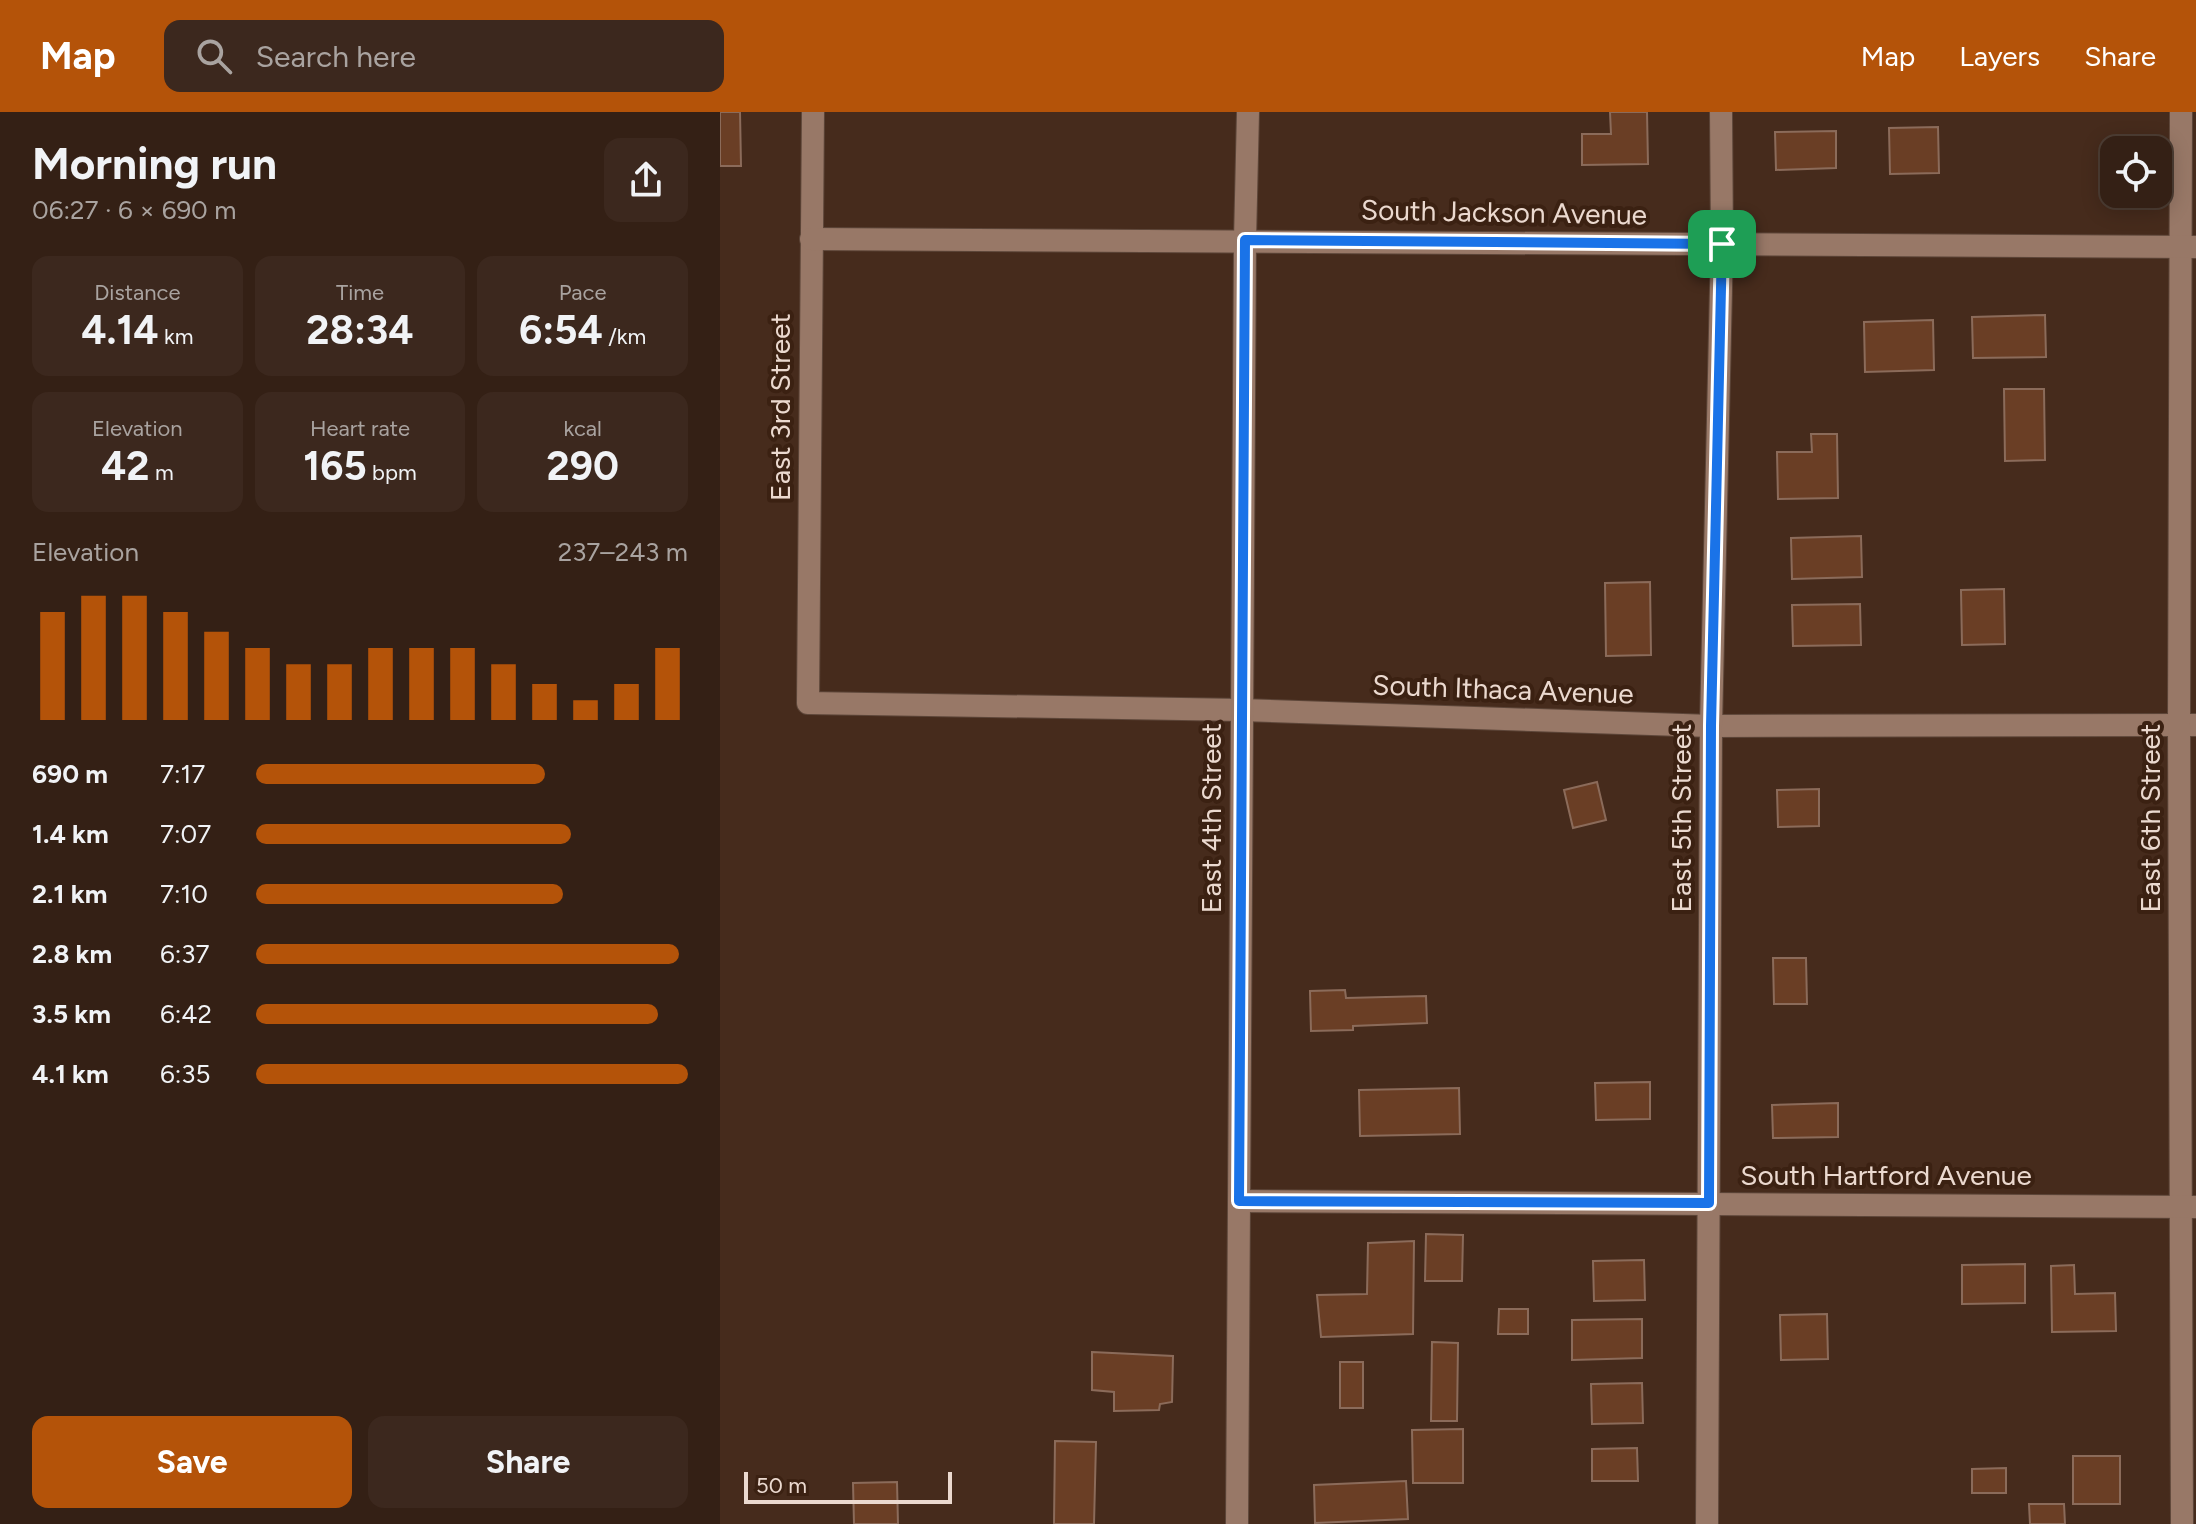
<!DOCTYPE html>
<meta charset="utf-8">
<style>
body{margin:0;font-family:Figtree,sans-serif;background:#3c281e;color:#f1f3f6;height:100vh;display:flex;flex-direction:column;font-size:30px;white-space:nowrap}
*{box-sizing:border-box;margin:0}
p{font-size:26px;color:#a9a3a0}
.icon{flex:none;width:44px;height:44px;fill:none;stroke:currentColor;stroke-width:2;stroke-linecap:round;stroke-linejoin:round}
.map{position:relative;flex:1;overflow:hidden}
.details{display:flex;flex-direction:column;background:#342015;width:720px}
.details>*{flex:none}
.tools{position:absolute;left:1380px;top:24px;display:grid;gap:16px}
.tools a{display:grid;place-items:center;width:72px;height:72px;border-radius:16px;background:#342015;box-shadow:0 4px 20px #0003,0 0 0 2px #4e3e34;font-size:40px}
.scale{position:absolute;left:24px;bottom:20px;width:208px;box-sizing:border-box;padding-left:8px;border:4px solid #ebd9cf;border-top:0;font-size:22px;line-height:28px;white-space:nowrap;color:#ebd9cf;-webkit-text-stroke:6px #3b2112;paint-order:stroke}
.pin{position:absolute;display:grid;place-items:center;width:68px;height:68px;color:#fff;margin:-34px;border-radius:16px;box-shadow:0 4px 12px #0006}
.round{display:grid;place-items:center;flex:none;width:84px;height:84px;border-radius:16px;background:#3c281e}
.summary{display:flex;align-items:center;justify-content:space-between;height:136px;padding:0 32px}
h1{font-size:44px;font-weight:700;line-height:60px}
.metrics{display:grid;grid-template-columns:repeat(3,1fr);gap:12px;height:136px;padding:8px 32px}
.metrics div{display:grid;align-content:center;border-radius:16px;background:#3c281e;text-align:center}
.metrics b{font-size:40px;font-weight:700}
.metrics small{font-size:22px;font-weight:400}
.metrics p{font-size:22px}
.chart{height:224px;padding:16px 32px}
.chart p{display:flex;justify-content:space-between}
.chart svg{width:100%;height:144px;margin-top:8px;stroke:#b45309;stroke-width:6}
.primary-button{display:flex;gap:16px;margin-top:auto;padding:16px 32px}
.primary-button a{flex:1;height:92px;border-radius:16px;background:#b45309;color:#fff;font-size:32px;font-weight:700;line-height:92px;text-align:center}
.primary-button a+a{background:#3c281e;color:#f1f3f6}
ul{padding:0 32px;list-style:none;font-size:26px}
li{display:grid;grid-template-columns:128px 96px 1fr;align-items:center;height:60px}
li i{height:20px;border-radius:10px;background:#b45309}
header{display:flex;align-items:center;gap:48px;box-sizing:border-box;height:112px;padding:0 40px;background:#b45309;color:#fff}
header strong{font-size:38px}
nav{display:flex;gap:44px;margin-inline-start:auto;font-size:28px}
.search{width:560px;height:72px;background:#3c281e;display:flex;align-items:center;gap:20px;box-sizing:border-box;padding:0 28px;border-radius:16px;color:#a9a3a0;font-size:30px}
main{display:flex;flex:1;min-height:0}
.map>svg:first-child{display:block}
.building{fill:#6a3e25;stroke:#8b6b5a;stroke-width:2}
.lines{fill:none;stroke-linecap:round;stroke-linejoin:round}
.minor-casing{stroke:#5d4639;stroke-width:24}
.tertiary-casing{stroke:#5d4639;stroke-width:24}
.minor{stroke:#987867;stroke-width:22}
.tertiary{stroke:#987867;stroke-width:22}
.route-casing{stroke:#fff;stroke-width:16}
.route{stroke:#1a73e8;stroke-width:10}
.labels{text-anchor:middle;stroke-width:8;stroke-linejoin:round;paint-order:stroke}
.street-label{font-size:28px;fill:#ebd9cf;stroke:#3b2112}
</style>
<header>
<strong>Map</strong>
<div class="search"><svg class="icon" aria-label="search" viewBox="0 0 24 24"><circle cx="10" cy="10" r="6"/><path d="M15 15l6 6"/></svg>Search here</div>
<nav><a>Map</a><a>Layers</a><a>Share</a></nav>
</header>
<main>
<section class="details">
<div class="summary"><div><h1>Morning run</h1><p>06:27 · 6 × 690 m</p></div><a class="round"><svg class="icon" aria-label="share" viewBox="0 0 24 24"><path d="M12 15V3M7 8l5-5 5 5M5 13v7h14v-7"/></svg></a></div>
<div class="metrics">
<div><p>Distance</p><b>4.14<small> km</small></b></div>
<div><p>Time</p><b>28:34</b></div>
<div><p>Pace</p><b>6:54<small> /km</small></b></div>
</div>
<div class="metrics">
<div><p>Elevation</p><b>42<small> m</small></b></div>
<div><p>Heart rate</p><b>165<small> bpm</small></b></div>
<div><p>kcal</p><b>290</b></div>
</div>
<div class="chart"><p><span>Elevation</span>237–243 m</p>
<svg viewBox="0 0 160 44" preserveAspectRatio="none"><path d="M5 44V11M15 44V6M25 44V6M35 44V11M45 44V17M55 44V22M65 44V27M75 44V27M85 44V22M95 44V22M105 44V22M115 44V27M125 44V33M135 44V38M145 44V33M155 44V22"/></svg>
</div>
<ul>
<li><b>690 m</b>7:17<i style="width:67%"></i></li>
<li><b>1.4 km</b>7:07<i style="width:73%"></i></li>
<li><b>2.1 km</b>7:10<i style="width:71%"></i></li>
<li><b>2.8 km</b>6:37<i style="width:98%"></i></li>
<li><b>3.5 km</b>6:42<i style="width:93%"></i></li>
<li><b>4.1 km</b>6:35<i style="width:100%"></i></li>
</ul>
<div class="primary-button"><a>Save</a><a>Share</a></div>
</section>
<div class="map">
<svg width="1476" height="1412" viewBox="0 0 1476 1412">
<rect width="100%" height="100%" fill="#462b1c"/>
<g class="building">
<polygon points="0,0 20,0 21,54 0,54"/>
<polygon points="890,0 927,0 928,52 862,53 862,22 891,22"/>
<polygon points="1218,15 1219,61 1170,62 1169,16"/>
<polygon points="1116,19 1116,56 1056,58 1055,20"/>
<polygon points="1325,203 1326,245 1253,246 1252,205"/>
<polygon points="1213,208 1214,258 1145,260 1144,210"/>
<polygon points="1284,277 1324,277 1325,348 1285,349"/>
<polygon points="1091,322 1117,322 1118,386 1058,387 1057,340 1092,340"/>
<polygon points="1141,424 1142,465 1072,467 1071,426"/>
<polygon points="930,470 931,543 886,544 885,471"/>
<polygon points="1284,477 1285,532 1242,533 1241,478"/>
<polygon points="1140,492 1141,533 1073,534 1072,493"/>
<polygon points="877,670 886,708 853,716 844,678"/>
<polygon points="1099,677 1099,714 1058,715 1057,678"/>
<polygon points="1053,846 1086,846 1087,892 1054,892"/>
<polygon points="625,878 626,886 706,884 707,911 633,914 633,918 591,919 590,879"/>
<polygon points="930,970 930,1007 876,1008 875,971"/>
<polygon points="739,976 740,1022 640,1024 639,978"/>
<polygon points="1118,991 1118,1025 1053,1026 1052,993"/>
<polygon points="706,1122 743,1123 742,1169 705,1169"/>
<polygon points="694,1129 693,1222 601,1225 597,1183 647,1182 648,1131"/>
<polygon points="924,1148 925,1188 874,1189 873,1149"/>
<polygon points="1305,1152 1305,1191 1242,1192 1242,1153"/>
<polygon points="1354,1153 1355,1182 1395,1181 1396,1219 1332,1220 1331,1154"/>
<polygon points="779,1197 808,1197 808,1222 778,1222"/>
<polygon points="1107,1202 1108,1247 1061,1248 1060,1203"/>
<polygon points="922,1207 922,1246 852,1248 852,1208"/>
<polygon points="712,1230 738,1231 737,1309 711,1309"/>
<polygon points="372,1240 453,1244 452,1290 440,1292 439,1298 394,1299 394,1280 372,1278"/>
<rect x="620" y="1250" width="23" height="46"/>
<polygon points="922,1271 923,1311 872,1312 871,1272"/>
<polygon points="743,1317 743,1371 693,1371 692,1318"/>
<polygon points="335,1329 376,1330 374,1412 334,1412"/>
<polygon points="917,1336 918,1369 872,1369 872,1337"/>
<rect x="1353" y="1344" width="47" height="48"/>
<polygon points="1286,1356 1286,1381 1252,1381 1252,1357"/>
<polygon points="686,1369 688,1407 595,1411 594,1373"/>
<polygon points="177,1370 178,1412 134,1412 133,1371"/>
<polygon points="1309,1392 1344,1392 1345,1412 1310,1412"/>
</g>
<g class="lines">
<defs>
<g id="minor">
<polyline points="93,0 88,591 522,598 991,614 1476,613"/>
<polyline points="1461,0 1459,613 1462,1412"/>
<polyline points="91,127 1475,135"/>
<polyline points="519,1089 1475,1095"/>
<polyline points="987,1412 991,614 1002,132 1001,0"/>
</g>
<polyline id="tertiary" points="517,1412 525,128 528,0"/>
</defs>
<use href="#minor" class="minor-casing"/>
<use href="#tertiary" class="tertiary-casing"/>
<use href="#minor" class="minor"/>
<use href="#tertiary" class="tertiary"/>
</g>
<g class="lines">
<defs>
<polygon id="route" points="525,128 1002,132 991,614 989,1091 519,1089"/>
</defs>
<use href="#route" class="route-casing"/>
<use href="#route" class="route"/>
</g>
<g class="labels">
<g class="street-label">
<text transform="translate(784 100) rotate(1)" y="10">South Jackson Avenue</text>
<text transform="translate(60 295) rotate(-90)" y="10">East 3rd Street</text>
<text transform="translate(783 577) rotate(2)" y="10">South Ithaca Avenue</text>
<text transform="translate(491 706) rotate(-90)" y="10">East 4th Street</text>
<text transform="translate(961 706) rotate(-90)" y="10">East 5th Street</text>
<text transform="translate(1430 706) rotate(-90)" y="10">East 6th Street</text>
<text x="1166" y="1073">South Hartford Avenue</text>
</g>
</g>
</svg>
<div class="tools">
<a><svg class="icon" aria-label="locate" viewBox="0 0 24 24"><circle cx="12" cy="12" r="6"/><path d="M12 2v4M12 18v4M2 12h4M18 12h4"/></svg></a>
</div>
<div class="scale">50 m</div>
<div class="pin" style="left:1002px;top:132px;background:#1e9e55"><svg class="icon" aria-label="arrive" viewBox="0 0 24 24"><path d="M6 21V4h12l-3 4 3 4H6"/></svg></div>
</div>
</main>
